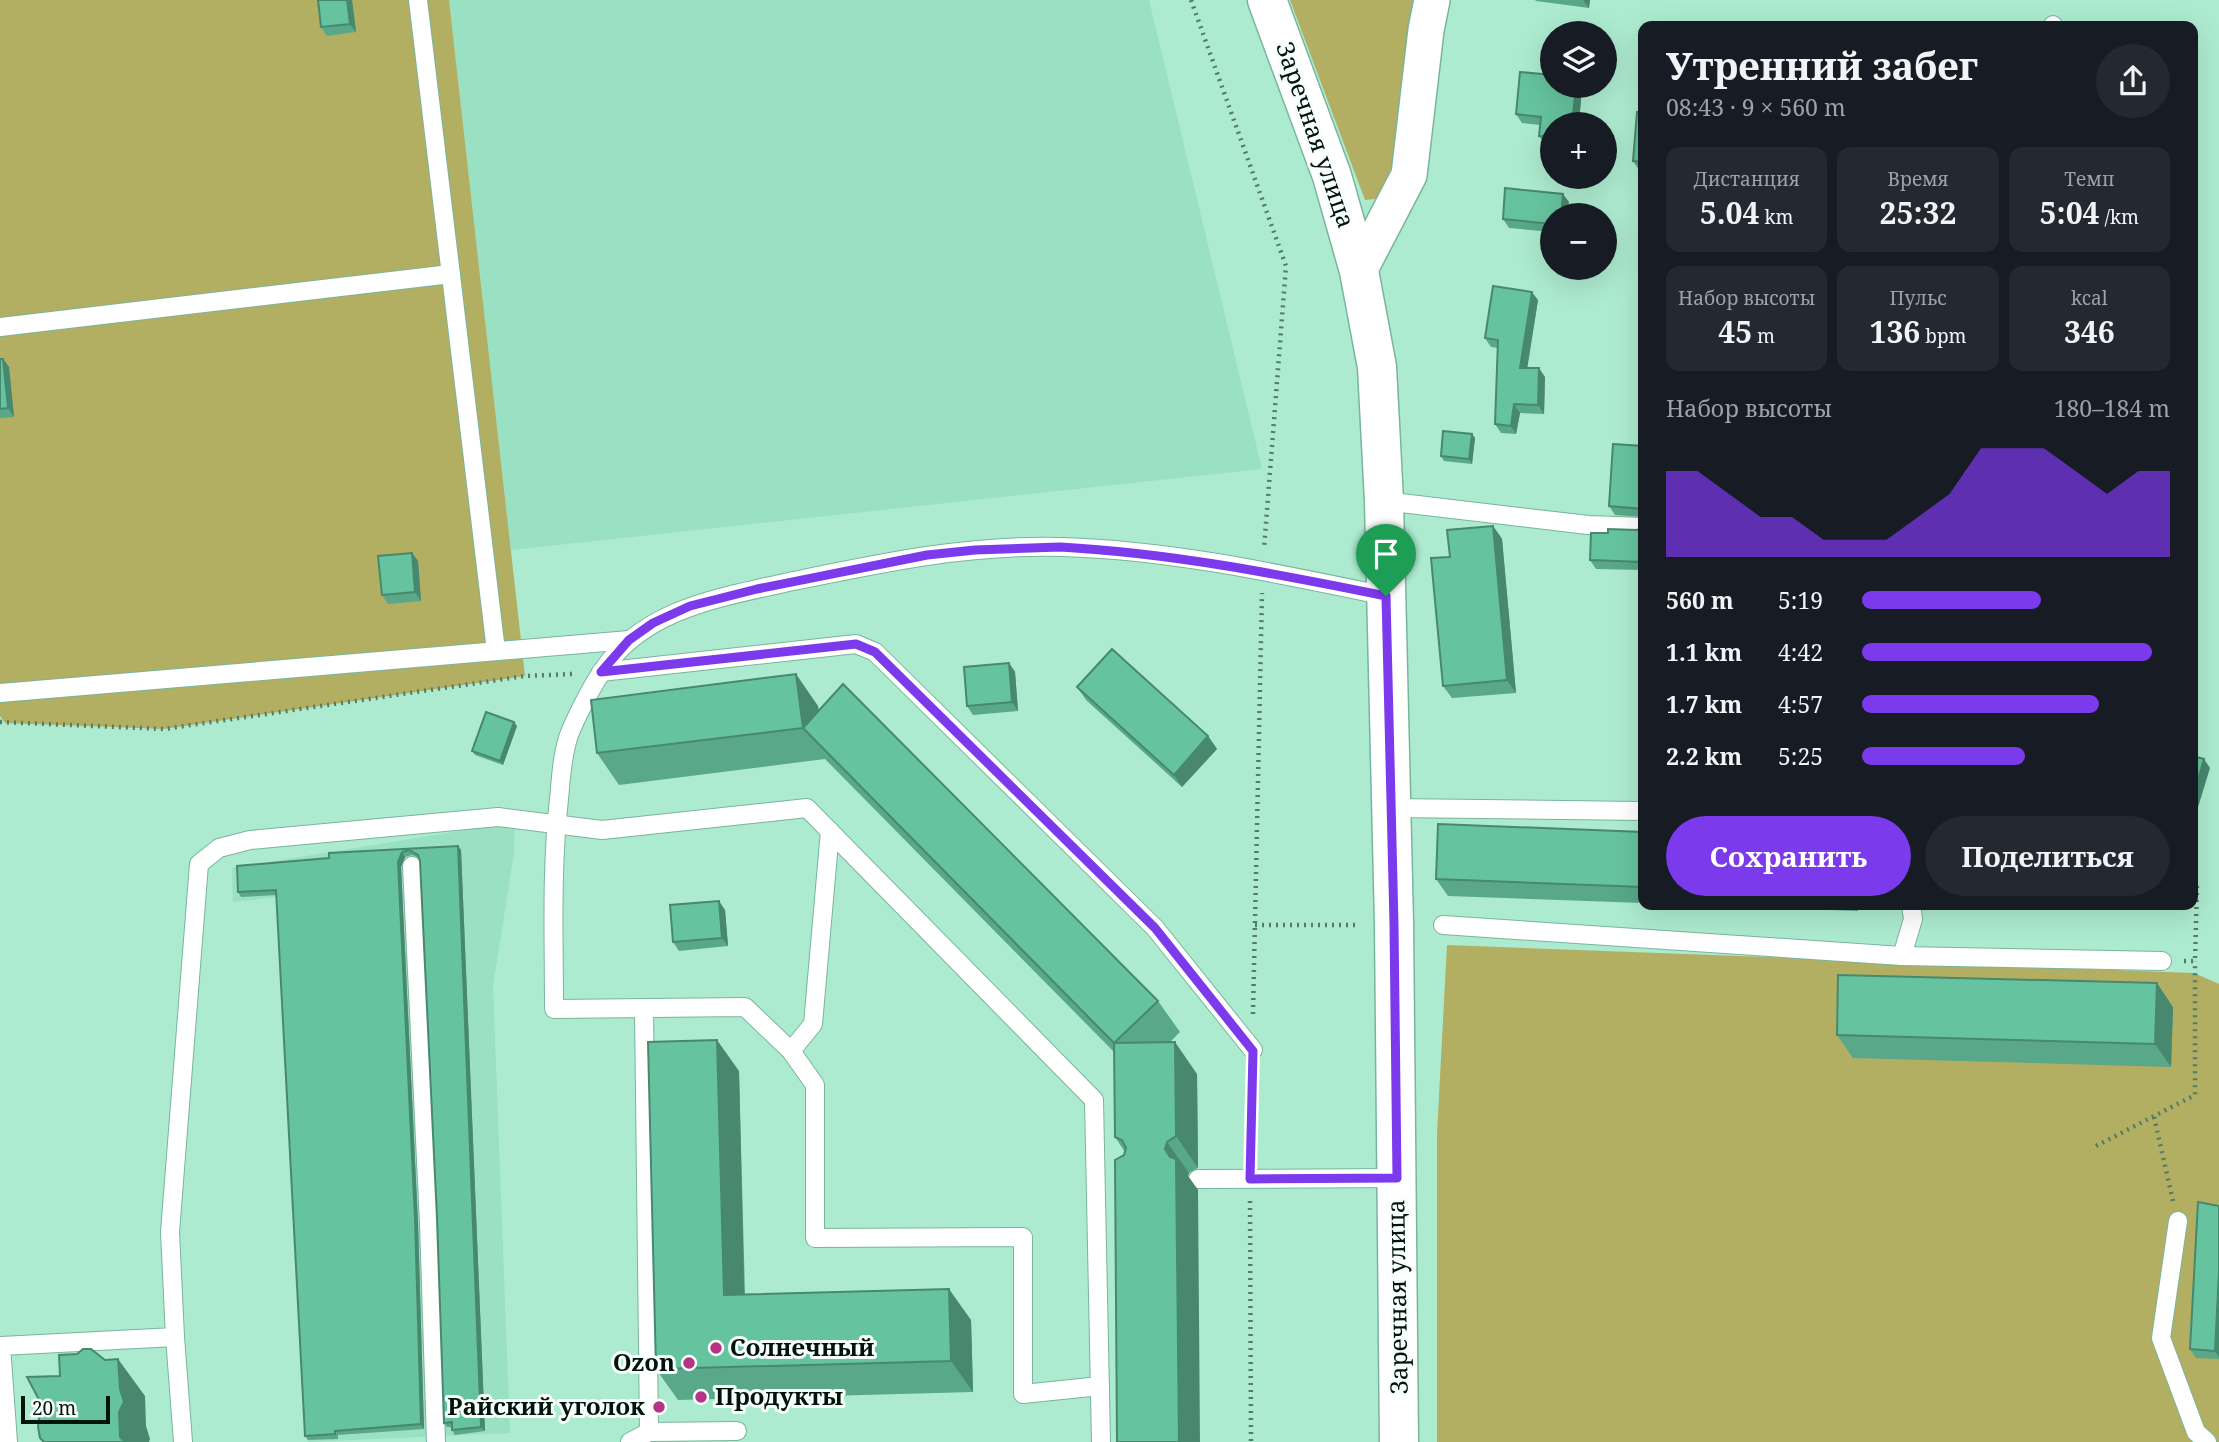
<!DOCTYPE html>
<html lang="ru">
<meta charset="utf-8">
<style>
body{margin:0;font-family:"Noto Serif",serif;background:#242831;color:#f1f3f6;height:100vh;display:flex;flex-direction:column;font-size:26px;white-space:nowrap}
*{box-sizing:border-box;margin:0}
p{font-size:23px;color:#9ea1a6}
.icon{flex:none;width:38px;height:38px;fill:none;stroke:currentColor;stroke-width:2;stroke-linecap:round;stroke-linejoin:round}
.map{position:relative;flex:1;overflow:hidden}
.panel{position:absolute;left:1638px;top:21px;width:560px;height:889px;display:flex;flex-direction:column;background:#171b24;border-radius:14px;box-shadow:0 7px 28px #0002}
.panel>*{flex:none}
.fabs{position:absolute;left:1540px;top:21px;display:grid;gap:14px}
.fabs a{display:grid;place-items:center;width:77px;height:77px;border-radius:50%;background:#171b24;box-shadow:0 7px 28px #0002;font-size:35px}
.scale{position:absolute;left:21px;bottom:18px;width:89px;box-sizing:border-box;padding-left:7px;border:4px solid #00140c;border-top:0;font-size:19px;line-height:24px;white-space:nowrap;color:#00140c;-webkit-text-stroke:5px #f8fefb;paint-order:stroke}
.pin{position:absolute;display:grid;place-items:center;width:60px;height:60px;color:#fff;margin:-72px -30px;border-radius:50% 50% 50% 0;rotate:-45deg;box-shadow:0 0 7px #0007}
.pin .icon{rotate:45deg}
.round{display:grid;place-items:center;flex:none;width:74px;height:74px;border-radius:37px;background:#242831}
.overview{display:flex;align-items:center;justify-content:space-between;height:119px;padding:0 28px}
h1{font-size:38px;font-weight:700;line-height:52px}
.figures{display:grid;grid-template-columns:repeat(3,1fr);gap:10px;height:119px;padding:7px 28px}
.figures div{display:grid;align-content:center;border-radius:14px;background:#242831;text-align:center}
.figures b{font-size:30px;font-weight:700}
.figures small{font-size:19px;font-weight:400}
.figures p{font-size:19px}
.chart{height:196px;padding:14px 28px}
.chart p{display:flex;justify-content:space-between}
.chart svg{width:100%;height:126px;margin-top:7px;fill:#7c3aed;opacity:.7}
.button{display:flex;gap:14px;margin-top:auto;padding:14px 28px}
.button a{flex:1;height:80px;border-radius:42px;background:#7c3aed;color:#fff;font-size:28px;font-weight:700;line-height:80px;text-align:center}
.button a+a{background:#242831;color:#f1f3f6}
ul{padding:0 28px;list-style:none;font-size:23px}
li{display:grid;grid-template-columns:112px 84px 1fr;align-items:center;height:52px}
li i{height:18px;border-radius:9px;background:#7c3aed}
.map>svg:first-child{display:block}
.built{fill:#9ae0c2}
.green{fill:#b2af62}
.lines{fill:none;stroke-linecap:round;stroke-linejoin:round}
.lane-casing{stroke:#79b59c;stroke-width:20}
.street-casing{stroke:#79b59c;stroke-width:38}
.secondary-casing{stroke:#79b59c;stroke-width:41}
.path{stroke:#537b6a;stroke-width:4.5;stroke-dasharray:2 5;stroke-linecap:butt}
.lane{stroke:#fff;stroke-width:18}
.street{stroke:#fff;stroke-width:35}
.secondary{stroke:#fff;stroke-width:38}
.wall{fill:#58a889}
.shaded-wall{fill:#47886f}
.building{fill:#66c39f;stroke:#47886f;stroke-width:2}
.route-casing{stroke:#fff;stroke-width:14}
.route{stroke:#7c3aed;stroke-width:9}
.poi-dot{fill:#b33584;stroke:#f8fefb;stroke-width:2.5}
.labels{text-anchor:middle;stroke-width:6;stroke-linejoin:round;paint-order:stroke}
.street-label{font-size:24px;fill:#00140c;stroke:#f8fefb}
.poi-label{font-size:24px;font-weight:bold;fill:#00140c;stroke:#f8fefb;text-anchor:start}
</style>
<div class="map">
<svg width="2219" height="1442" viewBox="0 0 2219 1442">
<rect width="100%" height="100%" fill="#adebd0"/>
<g class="built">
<polygon points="449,0 1149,0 1262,469 511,550"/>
<polygon points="515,822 514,853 493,986 510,1433 308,1442 280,897 233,902 232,868"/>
</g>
<g class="green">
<polygon points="0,0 449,0 525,676 164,729 5,723 0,716"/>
<polygon points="1290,0 1422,0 1397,174 1383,198 1365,200"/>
<polygon points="1447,945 2194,973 2219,984 2219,1442 1437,1442 1437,1134"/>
</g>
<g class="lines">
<defs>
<g id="lane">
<polyline points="418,0 496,651"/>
<polyline points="2053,25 2053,26"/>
<polyline points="0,327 451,274"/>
<polyline points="1384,501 1588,525 1643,527"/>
<polyline points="601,672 856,644 875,652 1155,928 1253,1050"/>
<polyline points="0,693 629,640"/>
<polyline points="1391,808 1643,811"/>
<polyline points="412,866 429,1223 436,1442"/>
<polyline points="1911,905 1913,919 1902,956 2162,961"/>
<polyline points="1443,925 1902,956"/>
<polyline points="644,1010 649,1432 737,1431"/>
<polyline points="791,1051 813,1024 830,831"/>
<polyline points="1198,1179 1397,1178"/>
<polyline points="2178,1221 2161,1338 2196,1432 2207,1442"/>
<polyline points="175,1337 183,1442"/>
<path d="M1100 1386 1023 1394V1237L815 1238V1085L791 1051 745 1007 554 1009C554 939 551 869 559 799 561 778 562 755 569 735 575 719 591 688 601 673 641 610 717 598 784 583 876 564 967 544 1062 547 1171 550 1280 574 1386 596"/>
<polyline points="8,1442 1,1346 175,1337 170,1232 199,864 219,848 250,840 498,817 602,830 807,808 1094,1100 1101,1442"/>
<polyline points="630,1442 649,1432"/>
</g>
<polyline id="street" points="1359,271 1409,175 1426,30 1432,0"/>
<polyline id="secondary" points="1267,0 1332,176 1359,271 1377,367 1384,501 1394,924 1399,1442"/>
</defs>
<use href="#lane" class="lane-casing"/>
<use href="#street" class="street-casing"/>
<use href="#secondary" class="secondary-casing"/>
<g class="path">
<polyline points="1191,0 1286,266 1264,549"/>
<polyline points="0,722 164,729 525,676 572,674"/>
<polyline points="1255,925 1360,925"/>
<polyline points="2184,961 2195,961 2197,885"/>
<polyline points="1253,1014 1262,593"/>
<polyline points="2154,1117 2173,1201"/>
<polyline points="2096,1146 2195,1095 2195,961"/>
<polyline points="1250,1158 1252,1072"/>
<polyline points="1250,1201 1251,1442"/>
</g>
<use href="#lane" class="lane"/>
<use href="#street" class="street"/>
<use href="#secondary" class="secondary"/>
</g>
<g class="wall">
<polygon points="352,0 356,32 327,36 321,27"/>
<polygon points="1535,0 1590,0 1589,8 1536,1"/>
<polygon points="1552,86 1582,86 1579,124 1552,124 1552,146 1545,145 1539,136 1540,125 1522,123 1516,114"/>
<polygon points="1643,112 1643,170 1639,170 1633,161"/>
<polygon points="1569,202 1552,215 1552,232 1509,228 1503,219"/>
<polygon points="1538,300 1527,368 1545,377 1544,414 1520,413 1516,434 1501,433 1495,424 1498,348 1491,347 1485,338"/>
<polygon points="0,359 3,359 9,367 14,417 0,418"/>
<polygon points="1472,434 1475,438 1472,464 1444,461 1441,456"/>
<polygon points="1643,446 1643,517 1615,515 1609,506"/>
<polygon points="1493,526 1502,539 1516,693 1452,698 1443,686"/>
<polygon points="1643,526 1643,570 1596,569 1590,560"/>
<polygon points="412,553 418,561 421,601 388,604 382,595"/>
<polygon points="1009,663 1015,672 1018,711 973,715 967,706"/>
<polygon points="1077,687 1208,736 1217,749 1182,787 1086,700"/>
<polygon points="818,706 819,711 1158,1001 1180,1032 1169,1043 1197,1074 1198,1168 1189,1173 1188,1176 1198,1190 1124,1155 1125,1152 1115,1137 1114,1052 825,759 619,785 597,753"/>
<polygon points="517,726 503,765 475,755 472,751"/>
<polygon points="1643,832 1643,903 1448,896 1436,879"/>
<polygon points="458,846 461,850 485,1431 455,1435 452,1430 452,1427 447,1427 444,1423 437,1218 420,861 419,858 412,855 405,857 401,867 418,1223 424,1429 338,1435 338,1439 308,1440 305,1436 277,895 241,897 238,892 329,858"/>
<polygon points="1687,905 1858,905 1858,911"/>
<polygon points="725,910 728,946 679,951 673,942"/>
<polygon points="2173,1007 2171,1067 1853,1058 1837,1035"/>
<polygon points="739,1071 745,1294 971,1320 973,1392 678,1400 656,1369"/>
<polygon points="2219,1206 2219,1359 2196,1358 2190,1349"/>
</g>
<g class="shaded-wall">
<polygon points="347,0 352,0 356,32 350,24"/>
<polygon points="1583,0 1590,0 1589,8"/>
<polygon points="1576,86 1582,86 1579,124 1572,124"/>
<polygon points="1563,194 1569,202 1567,215 1561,215"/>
<polygon points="1532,292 1538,300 1526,376 1520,368"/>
<polygon points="3,359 9,367 14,417 8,408"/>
<polygon points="1539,368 1545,377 1544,414 1538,405"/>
<polygon points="1514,404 1520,413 1516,434 1511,426"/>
<polygon points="1472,434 1475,438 1472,464 1469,459"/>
<polygon points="1493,526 1502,539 1516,693 1507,680"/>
<polygon points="412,553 418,561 421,601 415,592"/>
<polygon points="1009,663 1015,672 1018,711 1012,702"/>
<polygon points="796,674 818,706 823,749 803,728"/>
<polygon points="514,722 517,726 503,765 500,761"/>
<polygon points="1208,736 1217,749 1182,787 1174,775"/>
<polygon points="2204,759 2210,768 2195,817 2193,813 2193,797"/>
<polygon points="458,846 461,850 485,1431 481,1427"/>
<polygon points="402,852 405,857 401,867 418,1223 424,1429 421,1424 398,862"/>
<polygon points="719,901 725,910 728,946 722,938"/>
<polygon points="2157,983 2173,1007 2171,1067 2155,1044"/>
<polygon points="717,1040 739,1071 745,1326 724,1295"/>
<polygon points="1175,1042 1197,1074 1198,1168 1176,1136"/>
<polygon points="1167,1142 1189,1173 1188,1176 1198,1190 1200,1442 1179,1442 1165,1149"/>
<polygon points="2219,1272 2219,1357 2215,1351"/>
<polygon points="949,1289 971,1320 973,1392 951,1361"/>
<polygon points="118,1359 145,1396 146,1426 150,1439 149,1442 124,1442 120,1437"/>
</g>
<g class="building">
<polygon points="318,0 347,0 350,24 321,27"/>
<polygon points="1520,72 1552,75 1552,86 1576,86 1572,124 1552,124 1552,137 1539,136 1541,117 1516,114"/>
<polygon points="1637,112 1643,112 1643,162 1633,161"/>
<polygon points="1505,188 1563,194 1561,215 1552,215 1552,224 1503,219"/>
<polygon points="1493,286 1532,292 1520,368 1539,368 1538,405 1514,404 1511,426 1495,424 1498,340 1485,338"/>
<polygon points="0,359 3,359 8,408 0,409"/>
<polygon points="1443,431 1472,434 1469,459 1441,456"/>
<polygon points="1613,444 1643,446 1643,509 1609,506"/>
<polygon points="1493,526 1507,680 1443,686 1431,558 1450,557 1447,530"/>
<polygon points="1643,526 1643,562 1590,560 1591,533 1608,533 1608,529 1637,530"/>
<polygon points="412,553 415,592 382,595 378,556"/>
<polygon points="1112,649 1208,736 1174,775 1077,687"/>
<polygon points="1009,663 1012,702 967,706 964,667"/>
<polygon points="796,674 803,728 597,753 591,700"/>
<polygon points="843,684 1158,1001 1114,1043 803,728"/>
<polygon points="486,712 514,722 500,761 472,751"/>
<polygon points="2193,756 2204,759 2193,797"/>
<polygon points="1438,824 1643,832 1643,887 1436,879"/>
<polygon points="458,846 481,1427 452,1430 452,1422 444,1423 437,1218 420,861 418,855 409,850 402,852 398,862 415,1219 421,1424 335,1431 335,1434 305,1436 276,890 238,892 237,866 329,858 329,853"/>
<polygon points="719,901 722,938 673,942 670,905"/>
<polygon points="1838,975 2157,983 2155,1044 1837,1035"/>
<polygon points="717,1040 724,1295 949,1289 951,1361 656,1369 648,1042"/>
<polygon points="1175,1042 1176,1136 1167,1142 1165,1149 1170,1157 1176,1159 1179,1442 1117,1442 1115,1160 1124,1155 1126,1148 1122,1140 1115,1137 1114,1043"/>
<polygon points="2198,1202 2219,1206 2219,1272 2215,1351 2190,1349"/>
<polygon points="83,1349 91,1349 105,1360 118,1359 120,1389 124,1402 119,1412 120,1437 125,1442 44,1442 40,1438 38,1427 39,1418 45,1411 27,1377 60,1376 59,1355 77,1354"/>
</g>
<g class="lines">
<defs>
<path id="route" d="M1060 547C1170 553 1278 574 1386 596L1394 924 1397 1178 1250 1179 1253 1051 1155 928 875 652 856 644 601 672 629 640 653 623 690 606 757 589 927 555 975 550Z"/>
</defs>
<use href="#route" class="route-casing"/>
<use href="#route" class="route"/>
</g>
<g class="poi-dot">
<circle cx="716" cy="1348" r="7"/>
<circle cx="689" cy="1363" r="7"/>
<circle cx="701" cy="1397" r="7"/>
<circle cx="659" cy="1407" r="7"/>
</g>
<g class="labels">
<g class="street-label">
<text transform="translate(1315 135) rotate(71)" y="8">Заречная улица</text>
<text transform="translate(1398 1297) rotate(-91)" y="8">Заречная улица</text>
</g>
<g class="poi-label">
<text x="730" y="1356">Солнечный</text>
<text x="675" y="1371" text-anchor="end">Ozon</text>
<text x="715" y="1405">Продукты</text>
<text x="645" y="1415" text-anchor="end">Райский уголок</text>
</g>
</g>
</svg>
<div class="fabs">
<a><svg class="icon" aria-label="layers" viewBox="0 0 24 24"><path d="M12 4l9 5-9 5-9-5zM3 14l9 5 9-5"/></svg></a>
<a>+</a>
<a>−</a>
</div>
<div class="scale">20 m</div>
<div class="pin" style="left:1386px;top:596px;background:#1e9e55"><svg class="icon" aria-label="arrive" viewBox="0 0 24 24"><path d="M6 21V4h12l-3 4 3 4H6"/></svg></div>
<section class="panel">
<div class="overview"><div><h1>Утренний забег</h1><p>08:43 · 9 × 560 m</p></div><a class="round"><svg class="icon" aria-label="share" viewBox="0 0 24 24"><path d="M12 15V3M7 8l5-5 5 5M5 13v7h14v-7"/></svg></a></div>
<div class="figures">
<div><p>Дистанция</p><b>5.04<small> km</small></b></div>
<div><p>Время</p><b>25:32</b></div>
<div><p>Темп</p><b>5:04<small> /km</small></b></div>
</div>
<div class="figures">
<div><p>Набор высоты</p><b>45<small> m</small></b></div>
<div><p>Пульс</p><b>136<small> bpm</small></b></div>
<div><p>kcal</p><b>346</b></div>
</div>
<div class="chart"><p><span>Набор высоты</span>180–184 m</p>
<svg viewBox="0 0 160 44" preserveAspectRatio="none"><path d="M0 44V14L10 14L20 22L30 30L40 30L50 38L60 38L70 38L80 30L90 22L100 6L110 6L120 6L130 14L140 22L150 14L160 14V44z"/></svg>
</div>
<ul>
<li><b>560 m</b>5:19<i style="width:58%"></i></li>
<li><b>1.1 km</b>4:42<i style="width:94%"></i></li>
<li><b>1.7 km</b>4:57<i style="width:77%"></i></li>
<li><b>2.2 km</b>5:25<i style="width:53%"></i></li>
</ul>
<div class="button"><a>Сохранить</a><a>Поделиться</a></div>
</section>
</div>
